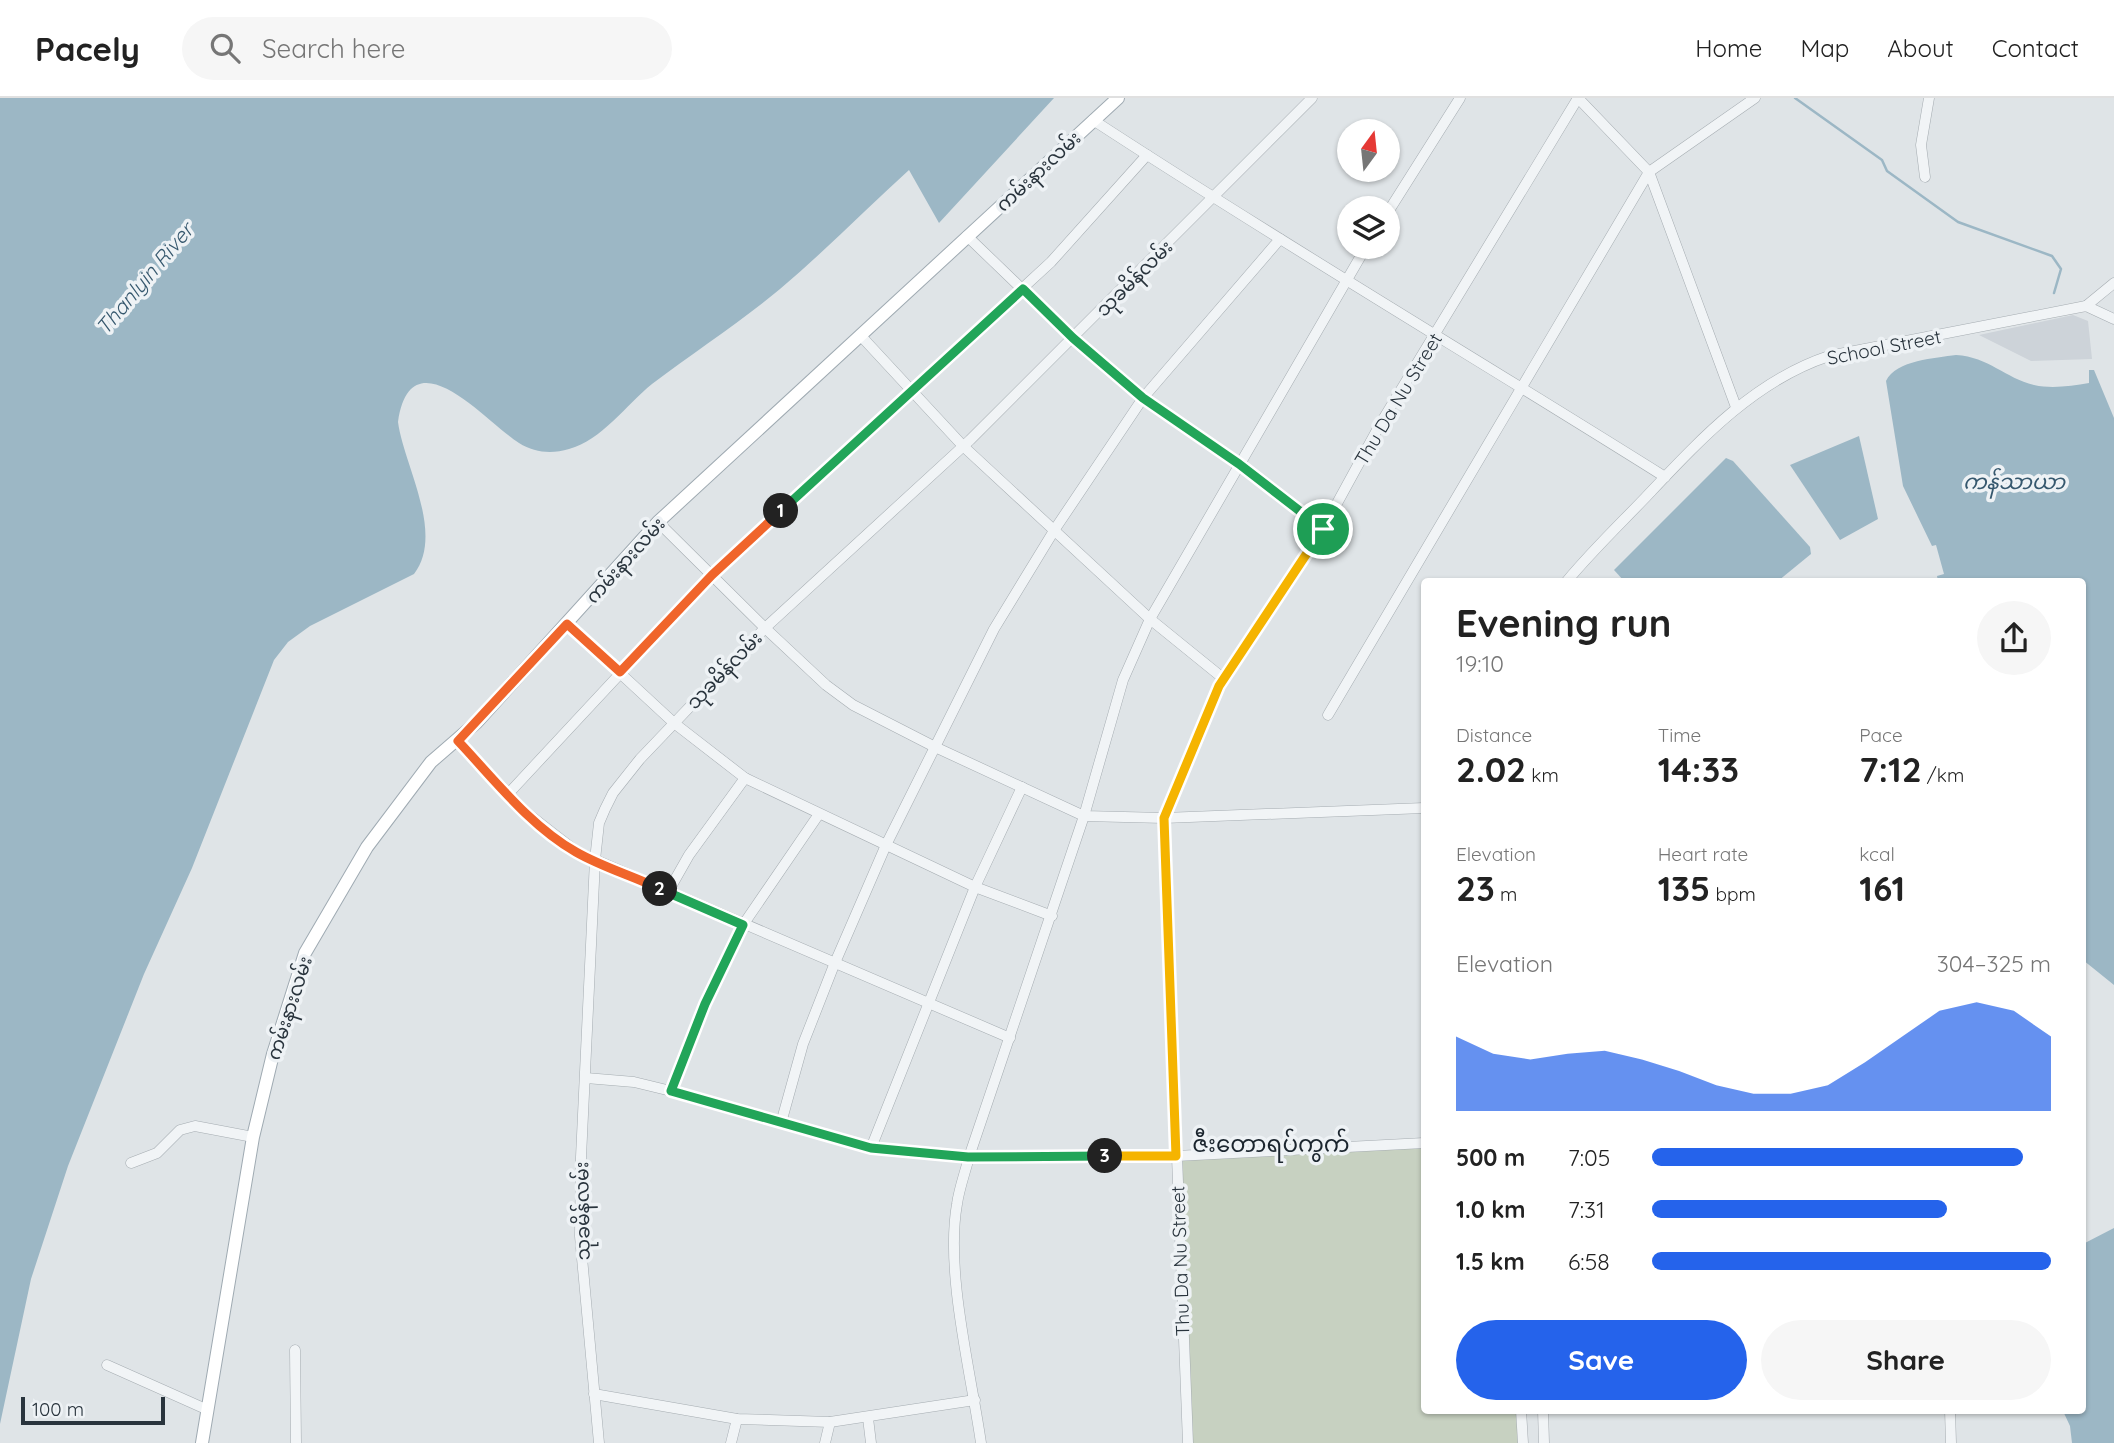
<!DOCTYPE html>
<meta charset="utf-8">
<style>
body{margin:0;font-family:Quicksand,"Noto Sans Myanmar",sans-serif;background:#f6f6f6;color:#222;height:100vh;display:flex;flex-direction:column;font-size:26px;white-space:nowrap}
*{box-sizing:border-box;margin:0}
p{font-size:23px;color:#767676}
.icon{flex:none;width:38px;height:38px;fill:none;stroke:currentColor;stroke-width:2;stroke-linecap:round;stroke-linejoin:round}
.map{position:relative;flex:1;overflow:hidden}
.sheet{position:absolute;left:1421px;top:480px;width:665px;height:836px;display:flex;flex-direction:column;background:#fff;border-radius:7px;box-shadow:0 2px 5px #0004}
.sheet>*{flex:none}
.needle{width:46px;rotate:15deg}
.buttons{position:absolute;left:1337px;top:21px;display:grid;gap:14px}
.buttons a{display:grid;place-items:center;width:63px;height:63px;border-radius:50%;background:#fff;box-shadow:0 2px 5px #0004;font-size:35px}
.scale{position:absolute;left:21px;bottom:18px;width:144px;box-sizing:border-box;padding-left:7px;border:4px solid #29343d;border-top:0;font-size:19px;line-height:24px;white-space:nowrap;color:#29343d;-webkit-text-stroke:5px #eef2f5;paint-order:stroke}
.pin{position:absolute;display:grid;place-items:center;width:60px;height:60px;color:#fff;margin:-30px;border:4px solid #fff;border-radius:50%;box-shadow:0 2px 7px #0007}
.km{position:absolute;width:35px;height:35px;margin:-18px;border-radius:50%;background:#222;color:#fff;font-size:19px;line-height:35px;text-align:center}
.round{display:grid;place-items:center;flex:none;width:74px;height:74px;border-radius:37px;background:#f6f6f6}
.summary{display:flex;align-items:center;justify-content:space-between;height:119px;padding:0 35px}
h1{font-size:38px;font-weight:700;line-height:52px}
.metrics{display:grid;grid-template-columns:repeat(3,1fr);gap:10px;height:119px;padding:7px 35px}
.metrics div{display:grid;align-content:center}
.metrics b{font-size:35px;font-weight:700}
.metrics small{font-size:19px;font-weight:400}
.metrics p{font-size:19px}
.chart{height:196px;padding:14px 35px}
.chart p{display:flex;justify-content:space-between}
.chart svg{width:100%;height:126px;margin-top:7px;fill:#2563eb;opacity:.7}
.cta{display:flex;gap:14px;margin-top:auto;padding:14px 35px}
.cta a{flex:1;height:80px;border-radius:42px;background:#2563eb;color:#fff;font-size:28px;font-weight:700;line-height:80px;text-align:center}
.cta a+a{background:#f6f6f6;color:#222}
ul{padding:0 35px;list-style:none;font-size:23px}
li{display:grid;grid-template-columns:112px 84px 1fr;align-items:center;height:52px}
li i{height:18px;border-radius:9px;background:#2563eb}
header{display:flex;align-items:center;gap:42px;box-sizing:border-box;height:98px;padding:0 35px;background:#fff;border-bottom:2px solid #e0e0e0}
header strong{font-size:33px}
nav{display:flex;gap:38px;margin-inline-start:auto;font-size:24px}
.search{width:490px;height:63px;background:#f6f6f6;display:flex;align-items:center;gap:18px;box-sizing:border-box;padding:0 24px;border-radius:38px;color:#767676;font-size:26px}
.map>svg:first-child{display:block}
.built{fill:#cdd3d9}
.green{fill:#c7d1c1}
.water{fill:#9cb7c5}
.lines{fill:none;stroke-linecap:round;stroke-linejoin:round}
.stream{stroke:#9cb7c5;stroke-width:2.5}
.minor-casing{stroke:#a5acb1;stroke-width:11}
.major-casing{stroke:#9faab2;stroke-width:14}
.minor{stroke:#f1f4f6;stroke-width:10}
.major{stroke:#fff;stroke-width:12}
.split-1-casing{stroke:#fff;stroke-width:14}
.split-2-casing{stroke:#fff;stroke-width:14}
.split-3-casing{stroke:#fff;stroke-width:14}
.split-4-casing{stroke:#fff;stroke-width:14}
.split-1{stroke:#22a559;stroke-width:9}
.split-2{stroke:#f0652b;stroke-width:9}
.split-3{stroke:#22a559;stroke-width:9}
.split-4{stroke:#f5b400;stroke-width:9}
.labels{text-anchor:middle;stroke-width:7;stroke-linejoin:round;paint-order:stroke}
.street-label{font-size:19px;fill:#29343d;stroke:#eef2f5}
.water-label{font-size:21px;font-style:italic;fill:#36586e;stroke:#eef2f5}
.quarter-label{font-size:23px;fill:#1b252e;stroke:#eef2f5}
</style>
<header>
<strong>Pacely</strong>
<div class="search"><svg class="icon" aria-label="search" viewBox="0 0 24 24"><circle cx="10" cy="10" r="6"/><path d="M15 15l6 6"/></svg>Search here</div>
<nav><a>Home</a><a>Map</a><a>About</a><a>Contact</a></nav>
</header>
<div class="map">
<svg width="2114" height="1345" viewBox="0 0 2114 1345">
<rect width="100%" height="100%" fill="#dfe4e7"/>
<polygon class="built" points="2073,217 2088,223 2092,261 2031,263 1979,237"/>
<polygon class="green" points="1424,1045 1424,1312 1521,1313 1523,1345 1187,1345 1176,1058"/>
<g class="water">
<path d="M0 0H1054L939 125 909 72C866 111 825 153 780 191 739 225 694 254 652 286 626 307 602 342 569 351 552 356 535 355 519 345 487 325 411 234 398 324 404 368 445 435 414 476L310 528 288 544 274 562 192 770 144 876 68 1068 31 1181 0 1326Z"/>
<path d="M1956 257C1989 259 2005 280 2034 287 2052 291 2071 288 2089 285V272H2094L2114 320V887L2083 862 2082 483H1938L1937 478 1944 476 1936 447 1932 448 1903 388 1886 283C1896 262 1936 260 1956 257Z"/>
<polygon points="1859,338 1878,421 1840,442 1790,367"/>
<polygon points="1726,360 1733,363 1810,449 1811,456 1778,483 1624,483 1614,472"/>
<polygon points="2114,1130 2114,1345 2072,1345 2070,1328 2063,1313 2082,1312 2083,1146"/>
</g>
<g class="lines">
<polyline class="stream" points="1795,0 1882,62 1887,73 1958,124 2052,158 2061,171 2054,195"/>
<defs>
<g id="minor">
<polyline points="1578,0 1649,74 1736,309"/>
<path d="M1093 22C1281 145 1474 259 1665 379"/>
<polyline points="1925,79 1921,47 1929,0"/>
<polyline points="1388,114 1460,0"/>
<polyline points="967,138 1073,240 1143,300 1239,366 1323,431"/>
<polyline points="2086,208 2114,185"/>
<polyline points="861,238 963,348 1150,521 1224,581"/>
<polyline points="658,424 765,530 826,587 853,607 935,649 1084,718 1164,720 1424,710"/>
<path d="M1567 483C1591 454 1618 428 1644 401 1698 344 1753 283 1829 258L2086 208 2114 221"/>
<polyline points="567,526 674,625 745,680 975,789 1052,818"/>
<polyline points="1328,617 1649,74 1755,0"/>
<polyline points="458,643 527,715 577,754 1010,940"/>
<polyline points="508,696 712,477 1051,164 1147,57"/>
<polyline points="668,794 689,757 745,680"/>
<polyline points="586,980 634,984 671,993 871,1050 969,1059 1176,1058 1424,1045"/>
<polyline points="671,993 705,906 743,827 819,716"/>
<polyline points="781,1025 803,946 834,867 886,747 994,531 1055,431 1143,300 1280,141"/>
<polyline points="871,1050 975,789 1022,689"/>
<polyline points="131,1065 157,1055 180,1032 195,1028 253,1039"/>
<polyline points="295,1252 296,1345"/>
<polyline points="107,1267 208,1312"/>
<polyline points="594,1296 737,1321 830,1324 975,1302"/>
<polyline points="1521,1312 1523,1345"/>
<polyline points="1543,1312 1544,1345"/>
<polyline points="1950,1312 1951,1345"/>
<polyline points="868,1320 871,1345"/>
<polyline points="599,1345 580,1138 581,1059 595,762 599,725 605,711 613,695 640,661 765,530 970,342 1312,0"/>
<polyline points="731,1345 737,1321"/>
<polyline points="825,1345 830,1324"/>
<path d="M981 1345C971 1275 945 1174 957 1106 959 1091 965 1075 969 1059L1084 718 1123 582 1150 521 1366 149"/>
<polyline points="1188,1345 1164,720 1219,588 1323,431 1382,323 1578,0"/>
</g>
<polyline id="major" points="202,1345 253,1039 273,956 305,855 367,749 431,664 476,625 658,424 1118,0"/>
</defs>
<use href="#minor" class="minor-casing"/>
<use href="#major" class="major-casing"/>
<use href="#minor" class="minor"/>
<use href="#major" class="major"/>
</g>
<g class="lines">
<defs>
<polyline id="split-1" points="781,413 1023,191 1073,240 1143,300 1239,366 1323,431"/>
<path id="split-2" d="M660 791C633 778 602 769 576 754 530 728 494 681 458 643L567 526 620 574 712 477 781 413"/>
<polyline id="split-3" points="660,791 743,827 705,906 671,993 871,1050 968,1059 1105,1058"/>
<polyline id="split-4" points="1105,1058 1176,1058 1164,720 1219,588 1323,431"/>
</defs>
<use href="#split-1" class="split-1-casing"/>
<use href="#split-2" class="split-2-casing"/>
<use href="#split-3" class="split-3-casing"/>
<use href="#split-4" class="split-4-casing"/>
<use href="#split-1" class="split-1"/>
<use href="#split-2" class="split-2"/>
<use href="#split-3" class="split-3"/>
<use href="#split-4" class="split-4"/>
</g>
<g class="labels">
<g class="street-label">
<text transform="translate(1038 73) rotate(-43)" y="7">ကမ်းနားလမ်း</text>
<text transform="translate(1134 180) rotate(-45)" y="7">သုခမိန်လမ်း</text>
<text transform="translate(1884 249) rotate(-11)" y="7">School Street</text>
<text transform="translate(1398 301) rotate(-59)" y="7">Thu Da Nu Street</text>
<text transform="translate(625 462) rotate(-48)" y="7">ကမ်းနားလမ်း</text>
<text transform="translate(724 572) rotate(-46)" y="7">သုခမိန်လမ်း</text>
<text transform="translate(289 910) rotate(-72)" y="7">ကမ်းနားလမ်း</text>
<text transform="translate(582 1113) rotate(-91)" y="7">သုခမိန်လမ်း</text>
<text transform="translate(1180 1163) rotate(-92)" y="7">Thu Da Nu Street</text>
</g>
<g class="water-label">
<text transform="translate(145 181) rotate(-50)" y="7">Thanlyin River</text>
<text x="2014" y="391">ကန်သာယာ</text>
</g>
<g class="quarter-label">
<text x="1271" y="1054">ဇီးတောရပ်ကွက်</text>
</g>
</g>
</svg>
<div class="buttons">
<a><svg class="needle" viewBox="-14 -14 28 28"><path d="M0-13l5 13h-10z" fill="#e53935"/><path d="M0 13l5-13h-10z" fill="#767676"/></svg></a>
<a><svg class="icon" aria-label="layers" viewBox="0 0 24 24"><path d="M12 4l9 5-9 5-9-5zM3 14l9 5 9-5"/></svg></a>
</div>
<div class="scale">100 m</div>
<div class="pin" style="left:1323px;top:431px;background:#1e9e55"><svg class="icon" aria-label="arrive" viewBox="0 0 24 24"><path d="M6 21V4h12l-3 4 3 4H6"/></svg></div>
<b class="km" style="left:781px;top:413px">1</b>
<b class="km" style="left:660px;top:791px">2</b>
<b class="km" style="left:1105px;top:1058px">3</b>
<section class="sheet">
<div class="summary"><div><h1>Evening run</h1><p>19:10</p></div><a class="round"><svg class="icon" aria-label="share" viewBox="0 0 24 24"><path d="M12 15V3M7 8l5-5 5 5M5 13v7h14v-7"/></svg></a></div>
<div class="metrics">
<div><p>Distance</p><b>2.02<small> km</small></b></div>
<div><p>Time</p><b>14:33</b></div>
<div><p>Pace</p><b>7:12<small> /km</small></b></div>
</div>
<div class="metrics">
<div><p>Elevation</p><b>23<small> m</small></b></div>
<div><p>Heart rate</p><b>135<small> bpm</small></b></div>
<div><p>kcal</p><b>161</b></div>
</div>
<div class="chart"><p><span>Elevation</span>304–325 m</p>
<svg viewBox="0 0 160 44" preserveAspectRatio="none"><path d="M0 44V18L10 24L20 26L30 24L40 23L50 26L60 30L70 35L80 38L90 38L100 35L110 27L120 18L130 9L140 6L150 9L160 18V44z"/></svg>
</div>
<ul>
<li><b>500 m</b>7:05<i style="width:93%"></i></li>
<li><b>1.0 km</b>7:31<i style="width:74%"></i></li>
<li><b>1.5 km</b>6:58<i style="width:100%"></i></li>
</ul>
<div class="cta"><a>Save</a><a>Share</a></div>
</section>
</div>
